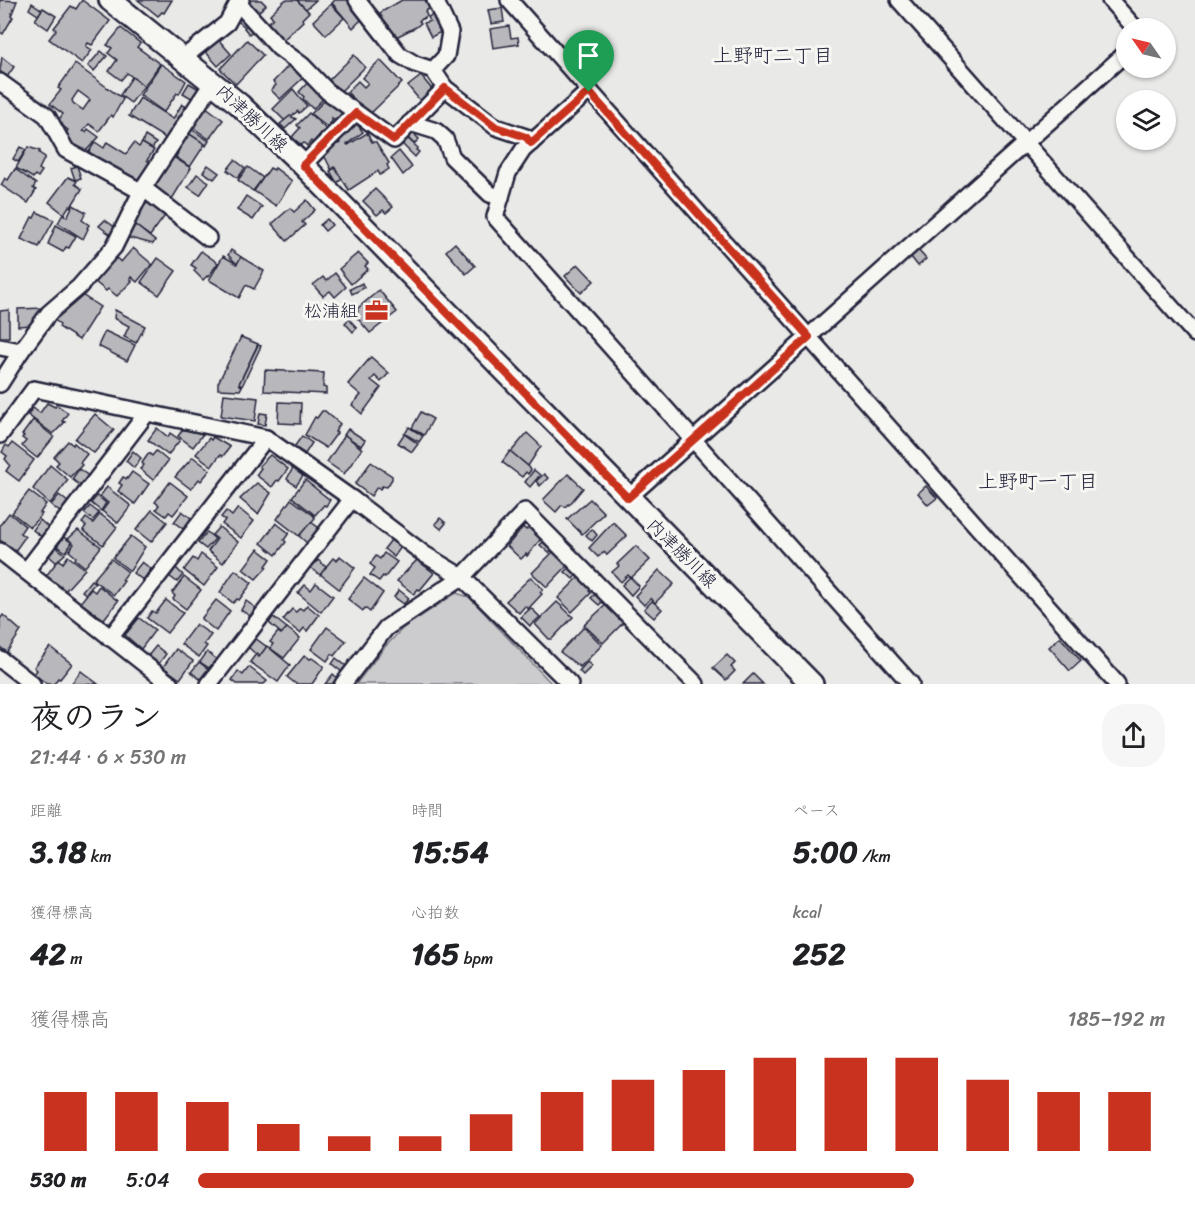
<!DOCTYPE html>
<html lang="ja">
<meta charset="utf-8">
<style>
body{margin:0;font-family:Sriracha,"Klee One",sans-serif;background:#f6f6f6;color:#202124;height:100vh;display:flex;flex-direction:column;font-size:22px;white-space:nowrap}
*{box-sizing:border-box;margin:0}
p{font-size:20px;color:#757577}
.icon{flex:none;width:33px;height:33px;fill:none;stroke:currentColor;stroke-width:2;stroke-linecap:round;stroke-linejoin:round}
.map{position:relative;height:684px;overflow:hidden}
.side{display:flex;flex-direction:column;background:#fff;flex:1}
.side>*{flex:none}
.needle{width:39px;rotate:304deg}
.controls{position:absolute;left:1116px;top:18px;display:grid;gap:12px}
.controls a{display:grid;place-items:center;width:60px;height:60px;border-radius:50%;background:#fff;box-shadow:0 2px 4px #0004;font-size:30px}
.pin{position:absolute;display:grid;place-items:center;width:51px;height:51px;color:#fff;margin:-62px -26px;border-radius:50% 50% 50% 0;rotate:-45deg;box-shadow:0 0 6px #0007}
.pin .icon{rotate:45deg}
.round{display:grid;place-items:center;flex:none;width:63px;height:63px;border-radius:24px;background:#f6f6f6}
.headline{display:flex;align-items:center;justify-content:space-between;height:102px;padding:0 30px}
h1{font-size:33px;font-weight:700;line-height:45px}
.metrics{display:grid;grid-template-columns:repeat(3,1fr);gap:9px;height:102px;padding:6px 30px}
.metrics div{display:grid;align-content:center}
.metrics b{font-size:30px;font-weight:700}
.metrics small{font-size:16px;font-weight:400}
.metrics p{font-size:16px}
.chart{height:168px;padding:12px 30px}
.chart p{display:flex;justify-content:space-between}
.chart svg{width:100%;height:108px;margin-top:6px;stroke:#c8321e;stroke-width:6}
ul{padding:0 30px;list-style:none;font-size:20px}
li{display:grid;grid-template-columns:96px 72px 1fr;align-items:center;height:45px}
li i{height:15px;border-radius:8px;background:#c8321e}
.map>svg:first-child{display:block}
.green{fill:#ccccce;stroke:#777784;stroke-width:1.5}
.building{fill:#b8b8bc;stroke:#22223b;stroke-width:1.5;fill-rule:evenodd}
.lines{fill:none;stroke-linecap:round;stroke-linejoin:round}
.street-casing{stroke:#22223b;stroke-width:20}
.secondary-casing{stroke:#22223b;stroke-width:26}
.street{stroke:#f6f6f2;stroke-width:15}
.secondary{stroke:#f6f6f2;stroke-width:21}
.route-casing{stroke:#fff;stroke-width:12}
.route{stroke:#c8321e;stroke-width:8}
.labels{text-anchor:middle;stroke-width:6;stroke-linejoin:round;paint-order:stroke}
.street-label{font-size:18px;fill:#22223b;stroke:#f6f6f2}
.poi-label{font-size:18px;fill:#22223b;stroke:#f6f6f2;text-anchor:end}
.neighbourhood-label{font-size:20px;fill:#22223b;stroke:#f6f6f2}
</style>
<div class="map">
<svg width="1195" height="684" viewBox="0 0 1195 684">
<rect width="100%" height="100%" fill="#e9e9e7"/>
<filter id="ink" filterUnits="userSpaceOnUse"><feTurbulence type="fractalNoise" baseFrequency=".0167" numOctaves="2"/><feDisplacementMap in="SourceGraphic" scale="12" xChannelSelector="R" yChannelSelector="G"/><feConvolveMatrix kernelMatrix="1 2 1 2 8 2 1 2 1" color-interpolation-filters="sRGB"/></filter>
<g filter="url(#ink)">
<polygon class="green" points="456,593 469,597 552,684 356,684 383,649 403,628"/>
<g class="building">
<polygon points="0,0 17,1 11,16 13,17 3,34 0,32"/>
<polygon points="82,0 110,21 92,45 88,43 86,46 92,50 82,63 49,39 56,30 54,28 71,6 76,9"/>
<polygon points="138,0 172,0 164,13 162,12 158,16"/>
<polygon points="247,0 261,0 266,5 255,15 244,3"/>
<polygon points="285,0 297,0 309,12 302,19 303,21 282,41 267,24 273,18 270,14"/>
<polygon points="297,0 316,0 306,9"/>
<polygon points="335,0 354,0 360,8 355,11 362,19 353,28 332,3"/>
<polygon points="402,0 425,0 431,8 425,11 427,16 419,21 421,23 416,27 392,39 378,14"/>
<polygon points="32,3 42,10 38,15 29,9"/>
<polygon points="331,4 344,18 326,35 313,21"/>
<polygon points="43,8 56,16 48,29 35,20"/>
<polygon points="502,8 504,22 491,24 488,10"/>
<polygon points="240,13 255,29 249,34 244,28 245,27 234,18"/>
<polygon points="434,14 443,31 431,37 424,23 430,21 428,17"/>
<polygon points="509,26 511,38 518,37 519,44 493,48 490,29"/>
<polygon points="121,28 140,43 137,47 160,64 144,86 127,73 121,80 109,71 117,60 108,53 112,48 107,45"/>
<polygon points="217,38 231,54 218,66 204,50"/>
<polygon points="247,40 263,55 236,84 220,69"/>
<polygon points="101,51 107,56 94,71 88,66"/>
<polygon points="354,55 365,67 338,94 327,82"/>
<polygon points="2,57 14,67 7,77 0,71"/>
<polygon points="380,60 402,83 369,115 347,92 358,81 364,87 368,83 362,78"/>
<polygon points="291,63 304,77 280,99 271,90 276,85 273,82"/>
<path d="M75 64 123 99 113 117 111 115 99 131 89 124 83 131 86 132 88 129 99 137 84 153 63 138 68 130 57 122 63 114 50 104 61 90 58 88ZM78 91 90 100 83 110 73 103 72 100Z"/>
<polygon points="161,64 186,81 179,94 177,93 164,112 140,95"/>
<polygon points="421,76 435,93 422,103 408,86"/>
<polygon points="132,77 144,86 131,103 120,95"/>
<polygon points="309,81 325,97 313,109 303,99 304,97 299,92"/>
<polygon points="189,83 199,89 193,99 183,93"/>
<polygon points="293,89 307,106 299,113 298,111 285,121 273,109"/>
<polygon points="140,98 173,119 182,104 188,109 168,140 129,116"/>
<polygon points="327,98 344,115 337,123 332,118 332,121 327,127 311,114"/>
<polygon points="205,106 223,120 209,139 191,126"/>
<polygon points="309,113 329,132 325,136 321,133 313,143 311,141 307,146 304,143 301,145 292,137 300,128 297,125"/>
<polygon points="290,116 296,119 285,129 280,124"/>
<polygon points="357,124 363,132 347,144 348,145 367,133 372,142 376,142 389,163 387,165 389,169 380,175 378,171 349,190 334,167 331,169 323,153 336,142 338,144 340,143 337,138"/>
<polygon points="188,127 209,141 206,146 185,132"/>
<polygon points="412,132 419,139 414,144 407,137"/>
<polygon points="188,133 205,144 190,167 176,157 178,153 176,152"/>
<polygon points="145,136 156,143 152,149 142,143"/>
<polygon points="406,137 418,148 416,150 419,152 415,157 401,143"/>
<polygon points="95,142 104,148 107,142 126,154 134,143 139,147 142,143 154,150 147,160 152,164 138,183 87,155"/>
<polygon points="20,147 26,150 18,162 13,159"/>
<polygon points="28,147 40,151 39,153 45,157 39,169 42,171 38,177 35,175 33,178 16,168"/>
<polygon points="399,151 412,167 403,175 391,158"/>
<polygon points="172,156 191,168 172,199 153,186"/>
<polygon points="235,160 245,168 238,178 227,170"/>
<polygon points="208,165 219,173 214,179 203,172"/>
<polygon points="77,166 81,178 75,180 71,168"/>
<polygon points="248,167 263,178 253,191 238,180"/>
<polygon points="270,168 274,170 275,168 292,181 276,206 254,191"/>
<polygon points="335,168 342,179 337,183 330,171"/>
<polygon points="15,169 36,184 33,188 36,190 28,203 1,185 5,178 8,180"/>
<polygon points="197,174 209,182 200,195 188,187"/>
<polygon points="68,177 77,181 75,184 82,189 71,207 69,206 64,214 49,202"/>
<polygon points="375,189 393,207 386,213 383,210 377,215 363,201"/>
<polygon points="246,196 262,207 253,220 237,210"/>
<polygon points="149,200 167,213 150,236 132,223"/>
<polygon points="307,200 315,210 302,222 305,225 287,241 272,224 290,208 294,212"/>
<polygon points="73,205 86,212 82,220 89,225 87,228 88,229 83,239 58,223 63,214 67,217"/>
<polygon points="37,212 54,220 39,247 21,239 32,217 34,218"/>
<polygon points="327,219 332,225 325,231 320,225"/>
<polygon points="105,220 116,228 111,235 99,226"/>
<polygon points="56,225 76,236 69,248 66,247 63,252 48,244"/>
<polygon points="135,225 155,241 153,244 126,237"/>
<polygon points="455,243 475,266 466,274 446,251"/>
<polygon points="133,248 152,264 137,282 131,277 130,279 132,281 117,296 108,289 106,291 94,281 115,257 121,262"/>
<polygon points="231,250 241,257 237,264 228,255"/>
<polygon points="918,250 926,259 918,266 911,257"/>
<polygon points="201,251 218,263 208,277 207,276 203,280 194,271 196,268 191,265"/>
<polygon points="358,253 368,263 365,266 368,269 351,284 339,269"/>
<polygon points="223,256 237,264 241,257 264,271 254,289 246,285 239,298 209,280"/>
<polygon points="158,258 176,271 159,295 141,282"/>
<polygon points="578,264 594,281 581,293 565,276"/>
<polygon points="335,273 346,287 335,297 330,291 323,296 313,285 323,277 326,281"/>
<polygon points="362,283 364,288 352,294 350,289"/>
<polygon points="379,290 397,312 370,333 354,314 358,311 357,309"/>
<polygon points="79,293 100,307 79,340 59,327 60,324 53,319"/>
<polygon points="44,308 32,325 18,326 18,309"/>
<polygon points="9,310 9,337 0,337 0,311"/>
<polygon points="115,310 145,326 136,343 124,337 129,326 114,318"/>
<polygon points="349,319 357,328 353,332 345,323"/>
<polygon points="105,331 135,345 127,361 98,346"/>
<polygon points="241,337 258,344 239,384 242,386 240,390 218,389 218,383"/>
<polygon points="258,345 261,346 242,386 239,384"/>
<polygon points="371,357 389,373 381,382 375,376 371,380 381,388 362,414 352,405 361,395 348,384"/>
<polygon points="265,370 324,373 323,387 326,388 326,394 264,391"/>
<polygon points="224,394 258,398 255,421 221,416"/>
<polygon points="279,402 301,403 300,424 278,423"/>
<polygon points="47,403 55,407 57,405 68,413 62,421 65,422 53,434 28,415 33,408 40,413"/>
<polygon points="322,411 325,411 340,424 335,432 337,433 326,448 305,435 315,417 317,418"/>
<polygon points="421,412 433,419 424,435 412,428"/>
<polygon points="260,413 267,414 265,425 258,424"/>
<polygon points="95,414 114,430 94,453 75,439"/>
<polygon points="33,420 54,437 37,458 22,446 26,441 22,438 24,436 22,435"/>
<polygon points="409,427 423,436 419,442 405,434"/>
<polygon points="157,428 168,437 170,433 180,440 168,455 148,440"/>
<polygon points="183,429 203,434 193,447 178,436"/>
<polygon points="348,429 365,440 361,446 344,435"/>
<polygon points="527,433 541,446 528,466 511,452"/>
<polygon points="404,434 418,444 412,452 398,443"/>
<polygon points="345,435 362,449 344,474 327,462"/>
<polygon points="302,436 312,443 305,454 294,447"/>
<polygon points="213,437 230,447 223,456 220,455 212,466 196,454 209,438 211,440"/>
<polygon points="68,441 73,445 74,443 87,454 80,463 82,465 70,477 56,465 59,462 54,457"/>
<polygon points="12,443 34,460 19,481 6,471 10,465 5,459 7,456 2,452 6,445 9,447"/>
<polygon points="133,451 141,458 134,468 126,461"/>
<polygon points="156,451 168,461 153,480 140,469 144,465 142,463 149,453 152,456"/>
<polygon points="510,451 529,467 531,470 528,474 526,472 522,477 502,462"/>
<polygon points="270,455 288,469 279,481 277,480 272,487 256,475 261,468 259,466"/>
<polygon points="193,457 210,470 201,481 199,479 191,489 175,477"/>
<polygon points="371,462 392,476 392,479 387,487 382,486 380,489 377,487 371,496 355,484"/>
<polygon points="50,465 68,480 50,504 33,489"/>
<polygon points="293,468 303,476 296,486 287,479"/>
<polygon points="79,469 90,477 82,487 72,479"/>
<polygon points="534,470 540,475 530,487 525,482"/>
<polygon points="132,472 149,484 135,504 118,491 122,485 119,483 123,477 127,479"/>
<polygon points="544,474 548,478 540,486 536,481"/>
<polygon points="568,474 583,488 569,505 568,504 565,507 562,505 556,512 543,500"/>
<polygon points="305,480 330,500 326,506 324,505 315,515 292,497"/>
<polygon points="170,482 188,496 173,515 169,512 166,516 156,509 159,505 155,502"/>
<polygon points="257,483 271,493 258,514 240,499"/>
<polygon points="926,486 937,498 928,505 918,493"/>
<polygon points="107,487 131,506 118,523 102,511 108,503 100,496"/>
<polygon points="29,491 46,504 40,513 42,514 30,527 12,513"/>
<polygon points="59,495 69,503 61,513 51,505"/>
<polygon points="97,496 106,503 101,511 91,503"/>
<polygon points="291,499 313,515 315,518 299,536 277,519"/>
<polygon points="590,499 604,513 582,534 567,519"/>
<polygon points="90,506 99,513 93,520 84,513"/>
<polygon points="238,508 254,521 241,538 222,524 225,520 221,517 226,511 232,516"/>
<polygon points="152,510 167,522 151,542 136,530"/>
<polygon points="182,511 191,518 183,529 174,522"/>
<polygon points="9,513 25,526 20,533 25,537 15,551 0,540 0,525"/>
<polygon points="100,514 117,527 103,545 83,530 86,526 82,523 86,518 93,523"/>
<polygon points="440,518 446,523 441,529 435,524"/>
<polygon points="40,520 49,528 42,537 33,530"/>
<polygon points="311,522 319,528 307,543 299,536"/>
<polygon points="613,522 627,536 607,555 604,552 598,557 589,548"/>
<polygon points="276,523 289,533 284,540 286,542 276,555 261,543"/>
<polygon points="219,527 238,542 223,563 208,551 217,539 212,535"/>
<polygon points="523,527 526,530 529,527 533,530 535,527 544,535 527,556 526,554 521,559 507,546"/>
<polygon points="592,529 597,535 592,541 586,535"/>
<polygon points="78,530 101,547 85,567 75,559 76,557 69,551 74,544 68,539"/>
<polygon points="207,532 215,539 206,549 198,543"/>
<polygon points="131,536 145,547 130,571 113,558"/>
<polygon points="64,537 72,543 66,552 57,546"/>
<polygon points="548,537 557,545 549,553 540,545"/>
<polygon points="391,540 401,547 394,557 384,549"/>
<polygon points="636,546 650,560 631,578 628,575 621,582 612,572 619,566 617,564"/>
<polygon points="56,547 65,554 56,562 49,556"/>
<polygon points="258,549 271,559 266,566 267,567 256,579 243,569"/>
<polygon points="554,551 568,565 547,587 532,573"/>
<polygon points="384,553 397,562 385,577 383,576 379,581 370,575 375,568 370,564 376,556 380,559"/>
<polygon points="201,554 218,567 204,586 184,570 193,558 197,561"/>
<polygon points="68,556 85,569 65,591 46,576 59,559 63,563"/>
<polygon points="340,556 355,568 339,589 320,574 333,558 337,561"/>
<polygon points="111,559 128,572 122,580 124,581 114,595 93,580"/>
<polygon points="318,560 326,567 320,575 311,568"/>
<polygon points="417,560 434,573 420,590 418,589 414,594 397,581"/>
<polygon points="142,562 151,569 143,580 133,573"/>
<polygon points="574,563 581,570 573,579 565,572"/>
<polygon points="176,568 183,575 177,582 169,576"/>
<polygon points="235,570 252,583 239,600 237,599 233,603 220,592"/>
<polygon points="659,570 674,584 655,603 651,598 644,605 635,596"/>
<polygon points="583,573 595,585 589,591 591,593 572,612 558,598"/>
<polygon points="184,577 201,590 186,609 173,599 175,596 172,593"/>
<polygon points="531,577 543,589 540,592 542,594 528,609 525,606 519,613 506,601"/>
<polygon points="630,577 639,586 631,595 622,585"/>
<polygon points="364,578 383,593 370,612 365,608 363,611 348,599"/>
<polygon points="91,580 95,583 86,594 82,591"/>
<polygon points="316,583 333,596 321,612 298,593 305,585 311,590"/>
<polygon points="99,586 118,601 104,619 80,603 91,589 95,592"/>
<polygon points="600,589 607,597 599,605 591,598"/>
<polygon points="399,590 409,598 404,604 394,597"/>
<polygon points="166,600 183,613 167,633 147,618 152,611 156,613"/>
<polygon points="216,600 230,611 216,631 201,619"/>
<polygon points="246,601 256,608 250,616 241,610"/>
<polygon points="652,601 662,609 654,618 644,609"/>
<polygon points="557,602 573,617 552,639 549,639 535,624"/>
<polygon points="609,602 615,609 613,611 624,622 603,643 584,625"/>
<polygon points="307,605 319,615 307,631 304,628 300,633 283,620 292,609 296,612 300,608 303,610"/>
<polygon points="531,608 540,617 530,626 521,617"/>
<polygon points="3,615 21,631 7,652 0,647 0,619"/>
<polygon points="273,617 287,628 282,634 269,623"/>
<polygon points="139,618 155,630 141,649 125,635"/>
<polygon points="196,624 211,635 204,644 207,646 199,657 181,644"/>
<polygon points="327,627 346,641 334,656 332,654 327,661 311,649"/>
<polygon points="584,627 602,645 580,667 560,652"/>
<polygon points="287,628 300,638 284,658 270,648 273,644 270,642 278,632 281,634"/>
<polygon points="1060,637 1081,661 1070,671 1049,647"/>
<polygon points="255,638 267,647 259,657 248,647"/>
<polygon points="156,646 166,654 158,665 147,657"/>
<polygon points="267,646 290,665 278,682 250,662 256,654 259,657"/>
<polygon points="50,647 72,664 60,679 58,678 54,684 47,684 34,674 37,670 34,667"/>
<polygon points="176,649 193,661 180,679 163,667"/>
<polygon points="207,652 216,659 209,668 200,662"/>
<polygon points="305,655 310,659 312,658 323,666 323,668 312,684 296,684 287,677"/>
<polygon points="727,655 735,663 731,667 735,671 726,680 713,668"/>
<polygon points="336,658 346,666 342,672 332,664"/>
<polygon points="199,662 208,669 200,679 191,672"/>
<polygon points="587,662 592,666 583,675 579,671"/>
<polygon points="249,667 267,681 264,684 237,684 232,680 238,671 243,675"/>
<polygon points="81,671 98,684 71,684"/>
<polygon points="333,674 337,678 332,684 325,684"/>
<polygon points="753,674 763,684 743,684"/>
</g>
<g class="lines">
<defs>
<g id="street">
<polyline points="241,0 238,3 279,48 302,65 328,92 394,140 445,88"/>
<polyline points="357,0 400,55 415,64 433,70 445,88 496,127 526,137 531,143"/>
<polyline points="509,0 1117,684"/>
<polyline points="899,0 1195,334"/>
<polyline points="1110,0 1135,28"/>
<polyline points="183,58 227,23 238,3 238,0"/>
<polyline points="433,70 446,56 450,32 435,0"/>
<polyline points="0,82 47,116 66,150 142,192"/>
<polyline points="589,91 523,150 508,173 495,217 911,684"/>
<polyline points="410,123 436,131 445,139 452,157 490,194 501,197"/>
<polyline points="303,165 355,113"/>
<polyline points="143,188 208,238"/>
<polyline points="0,347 21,351 49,313 79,287 114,247 143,188 213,82"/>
<polyline points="0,384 21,351"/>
<polyline points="0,435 34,389 266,438 352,499 424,554 462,577 570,684"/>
<polyline points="628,498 1126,53"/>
<polyline points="0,551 170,684"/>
<polyline points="26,571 147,413"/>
<polyline points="110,638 266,438"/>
<polyline points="0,659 32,684"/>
<polyline points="209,684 352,499"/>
<polyline points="343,684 386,628 462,577 525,511 696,684"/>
</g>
<polyline id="secondary" points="110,0 240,105 303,165 812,684"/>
</defs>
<use href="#street" class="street-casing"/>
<use href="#secondary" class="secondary-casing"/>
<use href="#street" class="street"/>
<use href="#secondary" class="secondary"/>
</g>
</g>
<g class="lines" filter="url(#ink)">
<defs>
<polygon id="route" points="445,88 496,127 526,137 531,143 589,92 809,337 628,498 303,165 356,113 394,140"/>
</defs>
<use href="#route" class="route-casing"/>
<use href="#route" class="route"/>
</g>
<defs>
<symbol id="office-bare" viewBox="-9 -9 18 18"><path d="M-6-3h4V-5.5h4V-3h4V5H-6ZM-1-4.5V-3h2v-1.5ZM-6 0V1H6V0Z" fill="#c8321e" stroke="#f6f6f2" stroke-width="2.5" paint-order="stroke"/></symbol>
</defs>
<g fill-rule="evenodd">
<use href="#office-bare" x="360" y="294" width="33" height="33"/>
</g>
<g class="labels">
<g class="street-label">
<text transform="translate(252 118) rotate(43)" y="6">内津勝川線</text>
<text transform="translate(682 553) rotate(45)" y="6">内津勝川線</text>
</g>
<g class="poi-label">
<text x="358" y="317">松浦組</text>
</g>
<g class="neighbourhood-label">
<text x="773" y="62">上野町二丁目</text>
<text x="1038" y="488">上野町一丁目</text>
</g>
</g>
</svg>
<div class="controls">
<a><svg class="needle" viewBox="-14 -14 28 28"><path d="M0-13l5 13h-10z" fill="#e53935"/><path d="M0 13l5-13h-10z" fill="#757577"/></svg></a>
<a><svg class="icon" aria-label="layers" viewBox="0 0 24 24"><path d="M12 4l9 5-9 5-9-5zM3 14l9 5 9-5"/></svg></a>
</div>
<div class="pin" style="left:589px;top:92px;background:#1e9e55"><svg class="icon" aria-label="arrive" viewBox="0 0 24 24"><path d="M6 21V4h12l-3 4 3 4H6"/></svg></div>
</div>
<section class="side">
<div class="headline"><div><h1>夜のラン</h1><p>21:44 · 6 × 530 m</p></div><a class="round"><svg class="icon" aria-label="share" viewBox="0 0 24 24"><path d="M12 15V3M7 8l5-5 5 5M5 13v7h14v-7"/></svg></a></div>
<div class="metrics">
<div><p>距離</p><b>3.18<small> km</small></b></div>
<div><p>時間</p><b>15:54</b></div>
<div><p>ペース</p><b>5:00<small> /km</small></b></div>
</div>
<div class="metrics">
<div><p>獲得標高</p><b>42<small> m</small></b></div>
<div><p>心拍数</p><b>165<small> bpm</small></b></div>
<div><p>kcal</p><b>252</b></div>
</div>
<div class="chart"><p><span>獲得標高</span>185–192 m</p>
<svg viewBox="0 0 160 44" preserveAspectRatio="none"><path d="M5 44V20M15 44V20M25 44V24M35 44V33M45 44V38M55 44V38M65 44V29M75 44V20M85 44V15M95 44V11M105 44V6M115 44V6M125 44V6M135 44V15M145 44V20M155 44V20"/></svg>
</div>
<ul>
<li><b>530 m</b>5:04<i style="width:74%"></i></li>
</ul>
</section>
